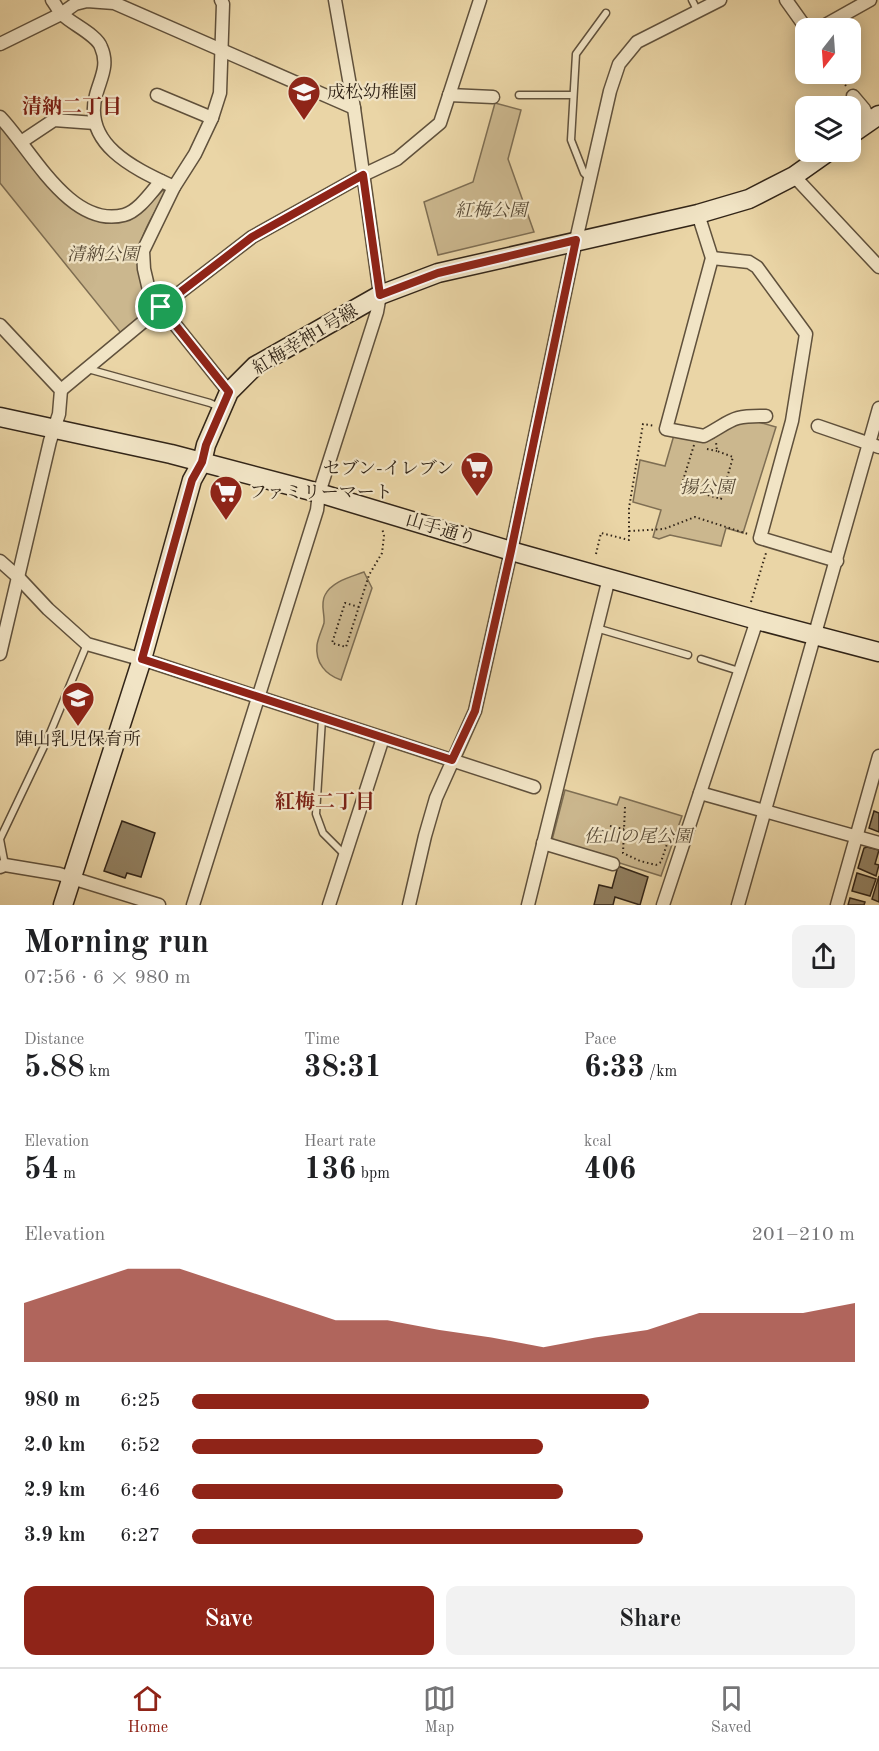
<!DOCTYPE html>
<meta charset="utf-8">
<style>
body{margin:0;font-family:"Old Standard TT","Noto Serif JP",serif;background:#f2f2f2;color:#202124;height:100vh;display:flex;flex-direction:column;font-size:22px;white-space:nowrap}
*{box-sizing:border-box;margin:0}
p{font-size:20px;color:#757577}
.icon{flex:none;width:33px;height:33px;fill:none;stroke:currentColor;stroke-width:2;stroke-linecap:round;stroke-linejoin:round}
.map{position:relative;height:905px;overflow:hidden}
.drawer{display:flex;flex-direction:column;background:#fff;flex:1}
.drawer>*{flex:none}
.needle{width:39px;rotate:197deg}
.tools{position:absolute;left:795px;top:18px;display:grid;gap:12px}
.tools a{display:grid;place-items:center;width:66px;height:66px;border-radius:12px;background:#fff;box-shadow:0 3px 15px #0003;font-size:30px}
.pin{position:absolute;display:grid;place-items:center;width:51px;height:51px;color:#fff;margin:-26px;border:3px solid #fff;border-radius:50%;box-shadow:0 2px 6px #0007}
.round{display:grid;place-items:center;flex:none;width:63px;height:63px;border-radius:12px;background:#f2f2f2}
.overview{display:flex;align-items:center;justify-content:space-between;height:102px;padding:0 24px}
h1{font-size:33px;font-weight:700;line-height:45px}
.metrics{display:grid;grid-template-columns:repeat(3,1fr);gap:9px;height:102px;padding:6px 24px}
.metrics div{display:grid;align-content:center}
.metrics b{font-size:30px;font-weight:700}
.metrics small{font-size:16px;font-weight:400}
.metrics p{font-size:16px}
.chart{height:168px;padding:12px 24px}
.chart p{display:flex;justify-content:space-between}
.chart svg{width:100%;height:108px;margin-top:6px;fill:#8f2418;opacity:.7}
.cta{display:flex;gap:12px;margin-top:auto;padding:12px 24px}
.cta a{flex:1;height:69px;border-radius:12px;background:#8f2418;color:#fff;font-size:24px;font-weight:700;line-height:69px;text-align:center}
.cta a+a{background:#f2f2f2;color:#202124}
ul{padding:0 24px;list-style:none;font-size:20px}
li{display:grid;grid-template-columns:96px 72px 1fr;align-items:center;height:45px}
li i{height:15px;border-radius:8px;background:#8f2418}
.dock{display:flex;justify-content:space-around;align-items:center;height:84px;border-top:2px solid #e0e0e0;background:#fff;font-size:16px;color:#757577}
.dock a{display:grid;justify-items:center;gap:3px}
.dock .selected{color:#8f2418}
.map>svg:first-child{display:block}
.green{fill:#cbb78e;stroke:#7e6e53;stroke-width:1.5}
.building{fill:#928162;stroke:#322518;stroke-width:1.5}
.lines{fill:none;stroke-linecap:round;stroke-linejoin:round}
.lane-casing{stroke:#60513c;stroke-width:9}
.street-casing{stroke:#60513c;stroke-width:15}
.secondary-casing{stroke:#322518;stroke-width:21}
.path{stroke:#322518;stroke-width:2;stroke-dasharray:1.5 3;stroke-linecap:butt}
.lane{stroke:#f1e4c5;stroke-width:6}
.street{stroke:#f1e4c5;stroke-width:12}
.secondary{stroke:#f1e4c5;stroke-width:18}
.route-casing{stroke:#fff;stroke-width:12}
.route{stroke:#8f2418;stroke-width:8}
.labels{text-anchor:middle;stroke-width:4.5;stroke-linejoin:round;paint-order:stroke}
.poi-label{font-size:18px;fill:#322518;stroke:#f1e4c5;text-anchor:start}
.park-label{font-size:18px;font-style:italic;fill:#584a36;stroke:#f1e4c5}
.street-label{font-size:18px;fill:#322518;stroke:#f1e4c5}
.neighbourhood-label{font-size:20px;font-weight:bold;fill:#7a1f14;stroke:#f1e4c5}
</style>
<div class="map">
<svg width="879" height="905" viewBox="0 0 879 905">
<rect width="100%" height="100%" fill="#ead5a6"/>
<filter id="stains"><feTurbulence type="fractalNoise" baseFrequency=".00333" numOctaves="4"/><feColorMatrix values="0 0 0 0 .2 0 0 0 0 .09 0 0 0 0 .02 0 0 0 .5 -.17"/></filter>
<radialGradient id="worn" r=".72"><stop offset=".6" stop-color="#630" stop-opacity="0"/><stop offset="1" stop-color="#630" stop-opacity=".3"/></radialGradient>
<g class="green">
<polygon points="495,103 521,110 508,159 534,232 438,255 424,202 473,182"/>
<path d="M0 126 52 190 88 216 145 209 163 190 166 193C150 219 132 246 140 278 143 288 151 300 149 309L121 333 0 183Z"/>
<polygon points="751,420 776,427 743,533 726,528 721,546 670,535 659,539 653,537 661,510 633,502 640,460 665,466 674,435 703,442 714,438 723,429"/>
<path d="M364 572 372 588 341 680C326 675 315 663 317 645 318 638 322 630 324 623 325 614 320 604 325 595 332 581 351 577 364 572Z"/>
<polygon points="565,790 617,805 620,797 682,816 661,876 610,860 608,856 552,840"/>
</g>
<g class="building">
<polygon points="874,811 879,813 879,832 869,828"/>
<polygon points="122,821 155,833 141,877 127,873 125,878 104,871"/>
<polygon points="867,847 879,850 875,864 879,865 876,876 858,868 864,848"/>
<polygon points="618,866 648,877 640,905 615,897 613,905 594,905 599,885 612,888"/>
<polygon points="857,873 876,879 870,896 852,891"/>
<polygon points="879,876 879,902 872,899"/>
<polygon points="850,898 865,902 864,905 848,905"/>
</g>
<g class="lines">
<defs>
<g id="lane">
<polyline points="692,0 697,10"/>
<polyline points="519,95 573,95"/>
<polyline points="590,179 584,173 571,140 576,54 606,13"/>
<polyline points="88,369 210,403 221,408"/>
<polyline points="596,628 688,655"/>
<polyline points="701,659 739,671"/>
<polyline points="322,719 316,814 323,833 344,854"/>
<polyline points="5,865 0,839 48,738 87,644"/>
</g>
<g id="street">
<path d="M52 0C56 5 58 11 63 15 72 24 97 35 101 47 109 65 101 77 96 95 82 146 138 170 174 187"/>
<polyline points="221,0 223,4 220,93 212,118 195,154 174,187 143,251 144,269 148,286 161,307 229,392"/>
<polyline points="786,0 806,28"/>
<polyline points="820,28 870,0"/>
<polyline points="0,44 61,14 75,4 87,1 114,3 354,108"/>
<polyline points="157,95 212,118"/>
<polyline points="449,95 493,97"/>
<polyline points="853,96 864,109 870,121"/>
<path d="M0 117C31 149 70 229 124 215 139 211 152 191 161 181"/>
<polyline points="21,142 54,120 95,123"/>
<polyline points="794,176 879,267"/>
<path d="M698 214 712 258 666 429 704 436C732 421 731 415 766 416"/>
<polyline points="712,258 749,262 757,267 806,334 792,421 760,538 837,561"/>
<polyline points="0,325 61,390 59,414 50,441 0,654"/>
<polyline points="61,390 161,307 252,237 363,175 397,159 440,123 480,0"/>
<polyline points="818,426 879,447"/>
<polyline points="0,561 18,577 48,609 87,644 154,663 534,787"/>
<polyline points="700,793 879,843"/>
<polyline points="543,843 613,864"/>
<polyline points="0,867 5,865 59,874 159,905"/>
<polyline points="193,905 317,510 319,493 377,312 380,295 354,108 335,0"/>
<polyline points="329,905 383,738"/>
<polyline points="409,905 425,836 436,798 475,711 511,551 576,240 610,91 619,64 637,42 720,0"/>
<polyline points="528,905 609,578"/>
<polyline points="663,905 757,620"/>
<polyline points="738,905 879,408"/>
<polyline points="837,905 879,756"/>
</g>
<g id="secondary">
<polyline points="850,135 879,115"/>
<polyline points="0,417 171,454 319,493 511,551 757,620 879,652"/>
<polyline points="63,905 142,659 192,480 202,462 206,445 229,392 255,366 380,295 438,273 698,214 749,199 794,176 828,152"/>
</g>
</defs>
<use href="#lane" class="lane-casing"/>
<use href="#street" class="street-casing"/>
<use href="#secondary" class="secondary-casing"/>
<g class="path">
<polyline points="837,74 846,86"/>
<polyline points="694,445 681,487 721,499 733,457 717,451 716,442"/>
<polyline points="707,449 717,451"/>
<polyline points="629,531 664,529 695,517 748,534"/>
<polyline points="596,554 601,533 629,540 629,508 643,424 655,426"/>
<polyline points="751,602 766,553"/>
<polyline points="359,607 345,603 332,643 346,647 369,575 382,553 384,536 382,528"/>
<polyline points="625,807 623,853 640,861 656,865 661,862 668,841 671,842"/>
<polyline points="610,826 624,829"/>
</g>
<use href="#lane" class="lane"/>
<use href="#street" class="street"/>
<use href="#secondary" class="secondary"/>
</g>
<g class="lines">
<defs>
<polygon id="route" points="363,175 380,295 438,273 576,240 511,551 475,711 452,760 142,659 192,480 202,462 206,445 229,392 161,307 252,237"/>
</defs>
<use href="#route" class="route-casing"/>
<use href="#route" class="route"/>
</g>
<defs>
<symbol id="school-pin" viewBox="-11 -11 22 30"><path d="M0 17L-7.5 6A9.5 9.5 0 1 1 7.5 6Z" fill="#8f2418" stroke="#f1e4c5"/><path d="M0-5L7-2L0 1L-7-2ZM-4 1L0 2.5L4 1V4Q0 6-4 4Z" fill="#fff"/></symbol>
<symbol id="supermarket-pin" viewBox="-11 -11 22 30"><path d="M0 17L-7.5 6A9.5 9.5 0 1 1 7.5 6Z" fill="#8f2418" stroke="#f1e4c5"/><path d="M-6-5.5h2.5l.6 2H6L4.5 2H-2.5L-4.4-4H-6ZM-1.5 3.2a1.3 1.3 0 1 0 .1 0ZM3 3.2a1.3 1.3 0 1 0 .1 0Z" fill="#fff"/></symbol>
</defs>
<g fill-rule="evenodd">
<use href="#school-pin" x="285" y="73" width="38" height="52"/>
<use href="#supermarket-pin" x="458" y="449" width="38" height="52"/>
<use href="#supermarket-pin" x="207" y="473" width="38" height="52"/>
<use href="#school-pin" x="59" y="679" width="38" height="52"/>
</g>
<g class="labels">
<g class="poi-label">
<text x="327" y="98">成松幼稚園</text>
<text x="454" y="474" text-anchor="end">セブン-イレブン</text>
<text x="249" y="498">ファミリーマート</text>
<text x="78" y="745" text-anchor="middle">陣山乳児保育所</text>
</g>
<g class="park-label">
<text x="491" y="216">紅梅公園</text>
<text x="103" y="260">清納公園</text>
<text x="707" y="493">揚公園</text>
<text x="638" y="842">佐山の尾公園</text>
</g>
<g class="street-label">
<text transform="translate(305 339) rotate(-31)" y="6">紅梅幸神1号線</text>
<text transform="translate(441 529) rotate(17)" y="6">山手通り</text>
</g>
<g class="neighbourhood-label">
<text x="72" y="113">清納二丁目</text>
<text x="325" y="808">紅梅二丁目</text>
</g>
</g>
<rect width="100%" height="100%" filter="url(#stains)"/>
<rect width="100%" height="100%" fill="url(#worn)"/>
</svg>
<div class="tools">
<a><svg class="needle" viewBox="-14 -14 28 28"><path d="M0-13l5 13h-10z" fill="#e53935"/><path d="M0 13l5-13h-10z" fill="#757577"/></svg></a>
<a><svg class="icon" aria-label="layers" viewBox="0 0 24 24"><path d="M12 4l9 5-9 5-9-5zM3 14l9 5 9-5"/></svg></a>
</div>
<div class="pin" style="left:161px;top:307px;background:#1e9e55"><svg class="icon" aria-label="arrive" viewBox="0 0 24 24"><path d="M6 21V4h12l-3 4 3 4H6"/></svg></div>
</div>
<section class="drawer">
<div class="overview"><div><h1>Morning run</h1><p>07:56 · 6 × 980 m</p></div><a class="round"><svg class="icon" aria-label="share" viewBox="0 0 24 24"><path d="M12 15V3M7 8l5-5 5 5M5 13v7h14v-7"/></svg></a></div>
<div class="metrics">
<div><p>Distance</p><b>5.88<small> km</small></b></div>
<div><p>Time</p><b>38:31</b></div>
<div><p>Pace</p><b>6:33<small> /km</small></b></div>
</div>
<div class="metrics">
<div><p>Elevation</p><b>54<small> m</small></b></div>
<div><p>Heart rate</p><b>136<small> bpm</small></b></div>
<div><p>kcal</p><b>406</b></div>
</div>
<div class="chart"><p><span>Elevation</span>201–210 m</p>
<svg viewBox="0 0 160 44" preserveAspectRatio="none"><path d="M0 44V20L10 13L20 6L30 6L40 13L50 20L60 27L70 27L80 31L90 34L100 38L110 34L120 31L130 24L140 24L150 24L160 20V44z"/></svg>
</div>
<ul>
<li><b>980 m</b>6:25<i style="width:69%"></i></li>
<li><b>2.0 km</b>6:52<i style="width:53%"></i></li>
<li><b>2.9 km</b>6:46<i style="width:56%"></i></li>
<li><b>3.9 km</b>6:27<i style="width:68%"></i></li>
</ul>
<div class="cta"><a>Save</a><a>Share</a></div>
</section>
<nav class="dock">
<a class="selected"><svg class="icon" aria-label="home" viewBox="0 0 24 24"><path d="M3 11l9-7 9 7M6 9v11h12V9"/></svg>Home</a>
<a><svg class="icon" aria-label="map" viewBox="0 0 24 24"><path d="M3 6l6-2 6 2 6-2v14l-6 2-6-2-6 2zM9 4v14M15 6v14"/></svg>Map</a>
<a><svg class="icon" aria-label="saved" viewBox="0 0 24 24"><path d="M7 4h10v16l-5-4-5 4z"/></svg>Saved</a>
</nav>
